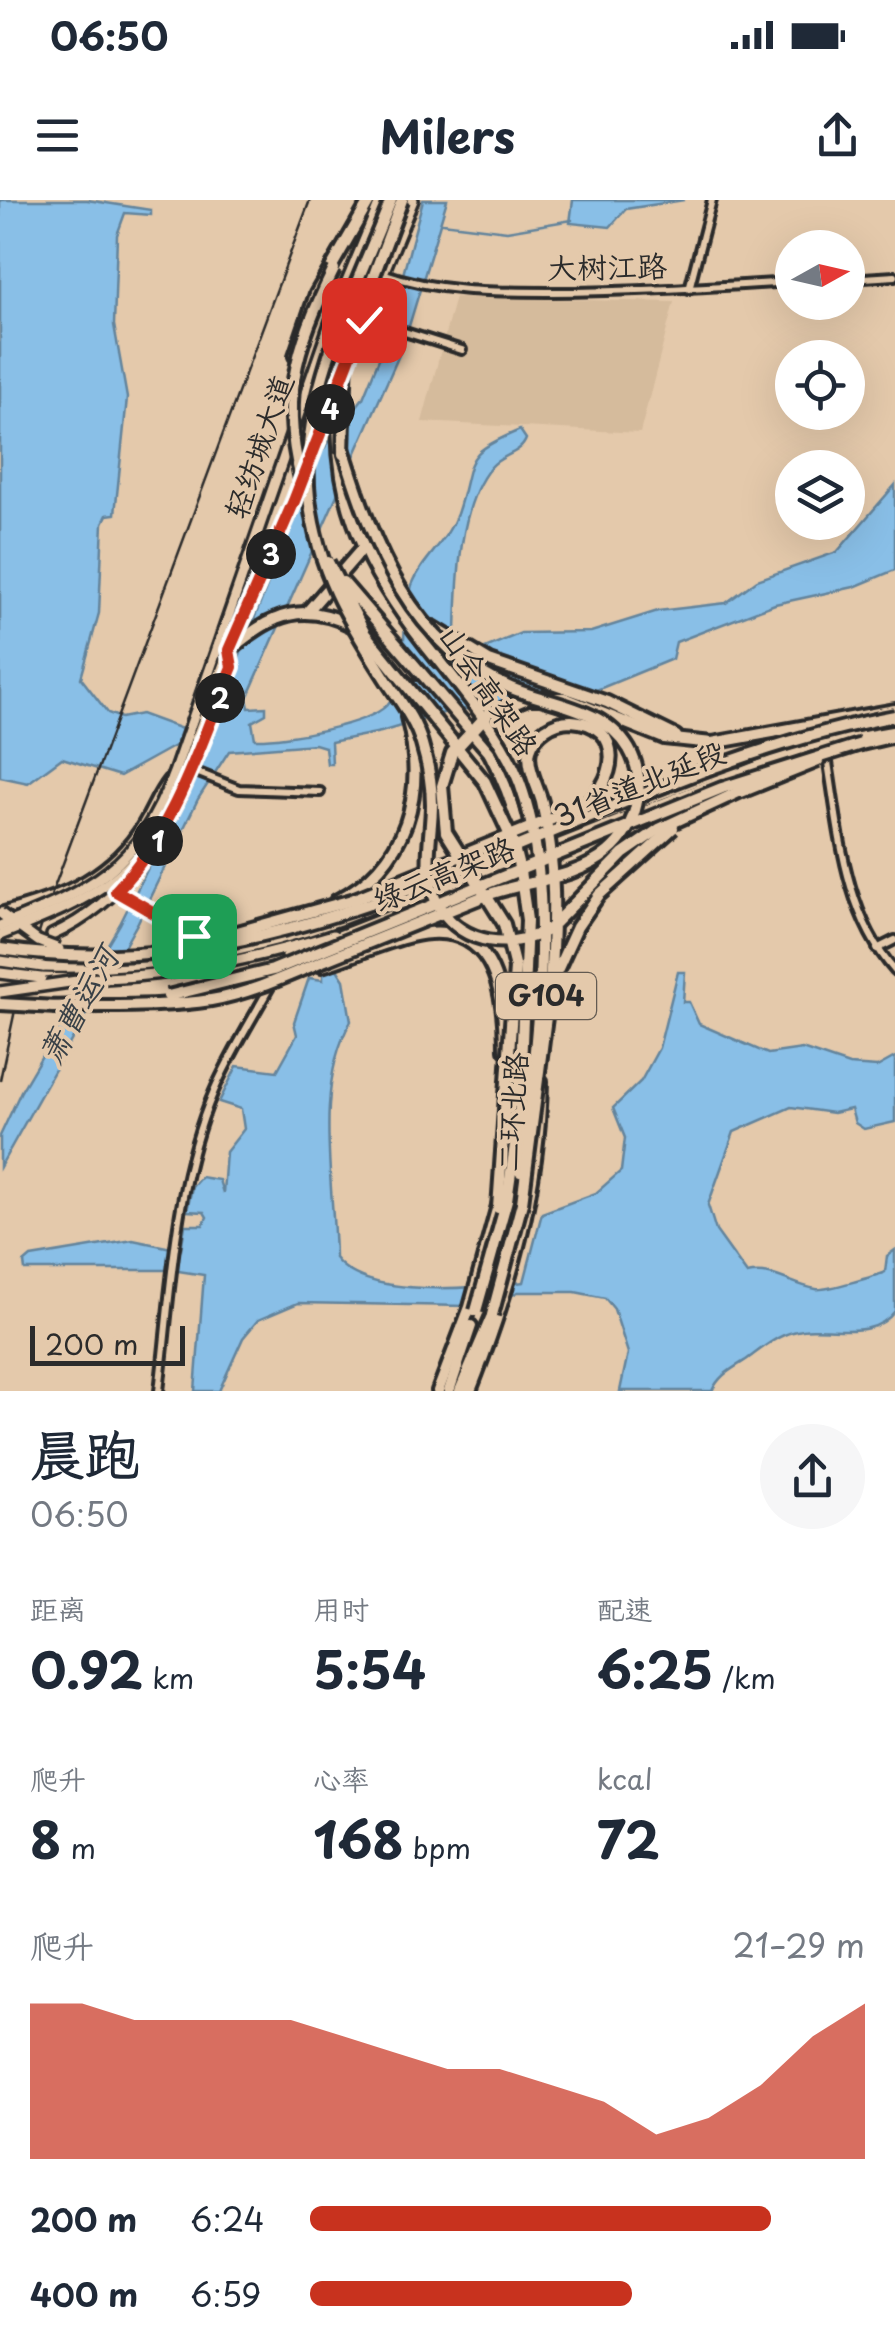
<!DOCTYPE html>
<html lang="zh">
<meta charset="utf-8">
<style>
body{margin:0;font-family:"Playpen Sans","LXGW WenKai TC",sans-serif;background:#f6f6f7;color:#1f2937;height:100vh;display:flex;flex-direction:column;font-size:38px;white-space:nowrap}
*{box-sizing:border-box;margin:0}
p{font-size:32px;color:#747a83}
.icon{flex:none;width:55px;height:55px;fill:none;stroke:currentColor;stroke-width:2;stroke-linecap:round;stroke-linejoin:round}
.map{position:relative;height:1191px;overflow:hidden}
.details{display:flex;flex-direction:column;background:#fff;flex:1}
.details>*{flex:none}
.needle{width:65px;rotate:82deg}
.fabs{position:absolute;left:775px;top:30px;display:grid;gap:20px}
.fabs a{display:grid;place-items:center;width:90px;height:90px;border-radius:50%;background:#fff;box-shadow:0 10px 40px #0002;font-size:50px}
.scale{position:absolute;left:30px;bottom:25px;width:155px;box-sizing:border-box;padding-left:10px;border:5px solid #2b2b2b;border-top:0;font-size:28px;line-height:35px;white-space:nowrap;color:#2b2b2b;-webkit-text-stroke:8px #e4c9ab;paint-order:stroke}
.pin{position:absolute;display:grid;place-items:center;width:85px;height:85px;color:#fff;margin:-42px;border-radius:20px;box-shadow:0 5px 15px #0006}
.km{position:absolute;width:50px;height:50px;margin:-25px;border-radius:50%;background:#222;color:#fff;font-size:28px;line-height:50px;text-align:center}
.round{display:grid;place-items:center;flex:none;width:105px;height:105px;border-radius:52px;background:#f6f6f7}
.summary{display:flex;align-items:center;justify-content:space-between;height:170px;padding:0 30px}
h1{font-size:55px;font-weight:700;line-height:75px}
.metrics{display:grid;grid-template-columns:repeat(3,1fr);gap:15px;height:170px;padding:10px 30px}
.metrics div{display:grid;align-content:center}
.metrics b{font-size:50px;font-weight:700}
.metrics small{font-size:28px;font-weight:400}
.metrics p{font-size:28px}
.chart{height:280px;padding:20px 30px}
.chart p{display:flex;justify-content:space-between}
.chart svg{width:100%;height:180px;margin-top:10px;fill:#c8321e;opacity:.7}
ul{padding:0 30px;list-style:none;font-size:32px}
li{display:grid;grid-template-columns:160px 120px 1fr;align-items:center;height:75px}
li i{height:25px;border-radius:12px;background:#c8321e}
.status{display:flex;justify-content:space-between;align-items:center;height:70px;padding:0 50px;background:#fff;direction:ltr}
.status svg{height:28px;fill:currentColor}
header{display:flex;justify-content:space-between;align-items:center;height:130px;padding:0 30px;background:#fff;font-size:45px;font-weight:700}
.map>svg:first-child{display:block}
.built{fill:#d5bb9c}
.water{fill:#89bfe7;stroke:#63849c;stroke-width:2.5}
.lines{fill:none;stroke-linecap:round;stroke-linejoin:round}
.stream{stroke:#63849c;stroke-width:2.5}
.minor-casing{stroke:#2b2b2b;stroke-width:14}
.major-casing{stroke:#2b2b2b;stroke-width:16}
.highway-casing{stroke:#2b2b2b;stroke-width:18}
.minor{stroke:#e4c9ab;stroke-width:6}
.major{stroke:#e4c9ab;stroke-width:9}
.highway{stroke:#e4c9ab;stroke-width:10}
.rail{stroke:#2b2b2b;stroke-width:2.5}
.major-bridge-casing{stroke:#2b2b2b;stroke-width:16;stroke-linecap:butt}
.highway-bridge-casing{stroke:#2b2b2b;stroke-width:18;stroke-linecap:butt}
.major-bridge{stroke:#e4c9ab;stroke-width:9}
.highway-bridge{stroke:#e4c9ab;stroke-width:10}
.route-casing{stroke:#fff;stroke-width:20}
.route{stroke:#c8321e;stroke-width:12}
.labels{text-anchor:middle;stroke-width:8;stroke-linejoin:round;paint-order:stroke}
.shield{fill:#e4c9ab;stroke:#625a51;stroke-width:2.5}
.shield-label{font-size:28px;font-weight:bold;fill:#2b2b2b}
.street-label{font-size:30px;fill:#2b2b2b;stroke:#e4c9ab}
.water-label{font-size:32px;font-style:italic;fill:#394147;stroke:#e4c9ab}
</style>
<div class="status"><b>06:50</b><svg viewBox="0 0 49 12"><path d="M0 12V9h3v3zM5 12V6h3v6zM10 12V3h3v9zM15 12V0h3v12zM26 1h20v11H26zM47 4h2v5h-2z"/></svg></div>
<header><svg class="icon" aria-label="menu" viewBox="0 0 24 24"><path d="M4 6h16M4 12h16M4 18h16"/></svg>Milers<svg class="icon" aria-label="share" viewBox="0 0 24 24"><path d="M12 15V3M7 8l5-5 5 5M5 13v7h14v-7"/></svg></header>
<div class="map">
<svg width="895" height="1191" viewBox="0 0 895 1191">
<rect width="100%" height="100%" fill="#e4c9ab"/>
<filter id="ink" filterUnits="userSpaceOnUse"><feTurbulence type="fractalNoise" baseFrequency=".01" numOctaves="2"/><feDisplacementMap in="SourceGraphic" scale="20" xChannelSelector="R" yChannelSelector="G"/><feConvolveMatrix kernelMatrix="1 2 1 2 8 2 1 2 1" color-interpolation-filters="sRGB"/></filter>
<g filter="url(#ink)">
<polygon class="built" points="455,97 674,102 640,233 422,222"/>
<g class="water">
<polygon points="0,0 87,0 151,10 151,15 125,13 117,35 114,125 127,198 115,314 107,315 103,323 99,413 81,478 108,513 121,518 141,514 182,529 176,545 120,576 62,558 28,583 0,577"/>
<path d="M423 0H447L403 146 247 498 249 508 266 507V514L252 522 255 539C283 540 368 525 387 505 394 497 398 486 400 477 406 445 402 417 412 385 422 359 447 342 457 314 476 258 458 256 520 230L526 239C521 254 501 255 491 267 458 305 457 387 456 434L478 451 521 433 591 432 658 411 726 403 757 380 837 352 895 285V370L854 387 775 404 676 442 672 459 594 491 543 504 453 510 381 532 331 542 332 564H327L325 547 315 544 229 551 198 599 138 722 0 967V936L21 891 120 724 203 558 201 553 319 255 363 198 383 149Z"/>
<polygon points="573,0 684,0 626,9 610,27 570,23"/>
<path d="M331 760 344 780 351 821C313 887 334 985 335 1058 366 1100 477 1088 524 1082L542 1013 596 993 621 971 625 938 613 908 641 881 659 848 678 772H685L683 802H689L699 824 768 854 802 849 849 865 877 867 895 857V922L864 929 855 923 851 909 833 913 791 907 734 932 708 1005 716 1031 747 1074C773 1068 791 1085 816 1089 826 1091 878 1075 885 1072L887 1056 895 1050V1111C870 1144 827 1122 793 1132 776 1136 760 1150 746 1160 732 1169 719 1175 712 1191H620L628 1153 614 1109 605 1098 575 1092H518L504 1100 466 1106 298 1103 258 1120 243 1138 219 1191H195L204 1075 172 1070H25L24 1063 31 1057 133 1040 181 1050 185 1025H203L207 1017 204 1012 187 1011 192 987 201 977 219 980 223 993 226 952 244 929 241 909 219 902 237 866 277 871 297 835 294 822 309 778 323 780V762Z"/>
</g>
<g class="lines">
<polyline class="stream" points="442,23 507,31 572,20"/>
<defs>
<g id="minor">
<path d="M382 73C437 92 490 92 548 92 630 92 711 87 792 82"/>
<polyline points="848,79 895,76"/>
<polyline points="689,89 712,0"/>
<polyline points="344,113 462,150"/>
<path d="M824 539C839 619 840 708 895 771"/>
<polyline points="191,570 239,589 320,592"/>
<polyline points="116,691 194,736"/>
<path d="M0 712C54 698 104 680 137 632 149 615 155 595 168 579"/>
<polyline points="877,749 895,740"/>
<path d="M159 1191C171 1093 174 983 214 891 230 854 253 818 272 783"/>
</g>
<g id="major">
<polyline points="349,156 413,0"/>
<polyline points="310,259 344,170"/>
<polyline points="198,551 232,467 230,453"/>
<polyline points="175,570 332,118 381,0"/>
<polyline points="184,572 229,450 303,278"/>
<polyline points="595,619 735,566"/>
<polyline points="403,706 809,546 895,531"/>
<path d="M52 735C125 702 164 637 193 566"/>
<polyline points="178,753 223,749"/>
<path d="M43 767C161 770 267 750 376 706"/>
<path d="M41 778C143 783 236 764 333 735"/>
</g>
<g id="highway">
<polyline points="295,156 316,94 370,0"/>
<path d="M339 216C333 314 379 389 439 462"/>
<polyline points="308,411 361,350"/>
<polyline points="433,427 489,461 607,502 676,536"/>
<path d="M229 450C244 439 258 426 276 419 327 397 381 440 416 473"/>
<polyline points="487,515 528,498 564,498 664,538 712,543 895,510"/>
<polyline points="861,544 895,536"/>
<path d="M489 552C517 604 528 653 530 712"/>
<polyline points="485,673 513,674"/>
<path d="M336 701C408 664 427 592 407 517"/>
<polyline points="287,757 435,699"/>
<path d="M322 766C352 757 381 743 411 736 493 716 505 789 505 850"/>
<polyline points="505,966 516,878"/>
<polyline points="438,1191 470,1107 499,1002"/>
<polyline points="449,1191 471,1126"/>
<polyline points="460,1191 491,1118"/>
<path d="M470 1191C510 1089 539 991 541 881"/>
</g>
</defs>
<use href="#minor" class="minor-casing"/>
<use href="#major" class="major-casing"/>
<use href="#highway" class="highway-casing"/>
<use href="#minor" class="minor"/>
<use href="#major" class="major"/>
<use href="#highway" class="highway"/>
<polyline class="rail" points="0,880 17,801 52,693 310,0"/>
<defs>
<g id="major-bridge">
<polyline points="0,713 38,741 59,749"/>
<path d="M0 726C92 689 138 670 175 570"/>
<path d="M0 735C97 696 146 677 184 572"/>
<polyline points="0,761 43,767"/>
<polyline points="0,773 41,778"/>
<polyline points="0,792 84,780"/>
</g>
<g id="highway-bridge">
<path d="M391 0C355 91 298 198 309 298 318 371 347 418 385 478 399 500 415 519 422 544 428 564 432 583 432 604 432 638 420 677 440 708 465 746 511 749 548 730L623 654 659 629 743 590"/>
<polyline points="343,254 346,150 402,0"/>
<path d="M305 293C278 203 294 150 334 69"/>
<polyline points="328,362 365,434 485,582 512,640 520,671 527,720 519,917 507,1000 476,1111"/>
<polyline points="343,382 489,552"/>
<path d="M436 456C464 492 495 528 514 569 561 671 536 862 520 972"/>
<polyline points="487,515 452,553 442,586 446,632 504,724 515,768 498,1008"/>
<polyline points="741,592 818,561"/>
<path d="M191 745 352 700 579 608C618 586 627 524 571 521 553 521 535 533 530 550 526 566 538 587 542 602 557 664 554 723 550 786"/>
<path d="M0 749C330 797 583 574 895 516"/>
<polyline points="168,796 273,770 722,588 861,544"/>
<polyline points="0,804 57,807"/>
<path d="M52 807C103 805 159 808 211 800 247 794 285 777 318 763 375 740 431 717 487 695 525 681 577 679 608 652 637 628 648 582 629 549 604 507 552 505 511 488 410 445 373 345 343 248"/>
<polyline points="492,1115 522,1003 550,786 577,727 599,695 673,628"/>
</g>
</defs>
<use href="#major-bridge" class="major-bridge-casing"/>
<use href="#highway-bridge" class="highway-bridge-casing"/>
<use href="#major-bridge" class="major-bridge"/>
<use href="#highway-bridge" class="highway-bridge"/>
</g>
</g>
<g class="lines" filter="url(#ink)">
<defs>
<path id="route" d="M194 736 116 691C176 628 199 546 232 467L229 450 294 301 364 120"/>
</defs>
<use href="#route" class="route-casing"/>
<use href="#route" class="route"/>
</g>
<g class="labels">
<rect class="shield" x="496" y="773" width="100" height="46" rx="8"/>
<g class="shield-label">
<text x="546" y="806">G104</text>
</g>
<g class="street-label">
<text transform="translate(607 68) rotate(-1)" y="10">大树江路</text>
<text transform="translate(260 247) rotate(-71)" y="10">轻纺城大道</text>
<text transform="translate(488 491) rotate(56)" y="10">山会高架路</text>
<text transform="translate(640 585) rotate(-22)" y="10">31省道北延段</text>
<text transform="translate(444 675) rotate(-22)" y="10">绿云高架路</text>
<text transform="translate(513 912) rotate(-86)" y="10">二环北路</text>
</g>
<g class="water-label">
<text transform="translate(79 806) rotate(-61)" y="11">萧曹运河</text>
</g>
</g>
</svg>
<div class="fabs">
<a><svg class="needle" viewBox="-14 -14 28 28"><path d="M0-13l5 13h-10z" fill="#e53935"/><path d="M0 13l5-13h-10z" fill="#747a83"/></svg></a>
<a><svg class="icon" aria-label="locate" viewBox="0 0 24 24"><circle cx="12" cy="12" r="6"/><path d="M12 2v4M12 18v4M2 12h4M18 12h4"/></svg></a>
<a><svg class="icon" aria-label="layers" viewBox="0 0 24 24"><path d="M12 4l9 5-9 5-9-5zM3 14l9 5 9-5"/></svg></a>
</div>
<div class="scale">200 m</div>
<div class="pin" style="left:194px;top:736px;background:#1e9e55"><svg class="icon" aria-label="arrive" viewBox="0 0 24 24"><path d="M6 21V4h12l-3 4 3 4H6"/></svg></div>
<div class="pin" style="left:364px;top:120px;background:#d93025"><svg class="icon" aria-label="check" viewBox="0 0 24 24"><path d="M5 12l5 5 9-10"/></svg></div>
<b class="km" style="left:158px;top:641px">1</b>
<b class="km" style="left:220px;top:498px">2</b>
<b class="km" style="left:271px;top:354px">3</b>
<b class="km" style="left:330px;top:209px">4</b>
</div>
<section class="details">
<div class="summary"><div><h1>晨跑</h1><p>06:50</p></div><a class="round"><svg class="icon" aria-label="share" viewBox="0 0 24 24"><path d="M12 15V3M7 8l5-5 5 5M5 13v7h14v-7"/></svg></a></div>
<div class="metrics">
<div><p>距离</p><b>0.92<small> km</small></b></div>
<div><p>用时</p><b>5:54</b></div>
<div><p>配速</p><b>6:25<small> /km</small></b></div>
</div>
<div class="metrics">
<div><p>爬升</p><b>8<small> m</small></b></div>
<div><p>心率</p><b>168<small> bpm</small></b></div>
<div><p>kcal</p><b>72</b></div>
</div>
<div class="chart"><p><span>爬升</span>21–29 m</p>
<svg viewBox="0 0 160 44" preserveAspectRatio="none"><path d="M0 44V6L10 6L20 10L30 10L40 10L50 10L60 14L70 18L80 22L90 22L100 26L110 30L120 38L130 34L140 26L150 14L160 6V44z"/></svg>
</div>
<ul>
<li><b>200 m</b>6:24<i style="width:83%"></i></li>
<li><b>400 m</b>6:59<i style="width:58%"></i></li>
</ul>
</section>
